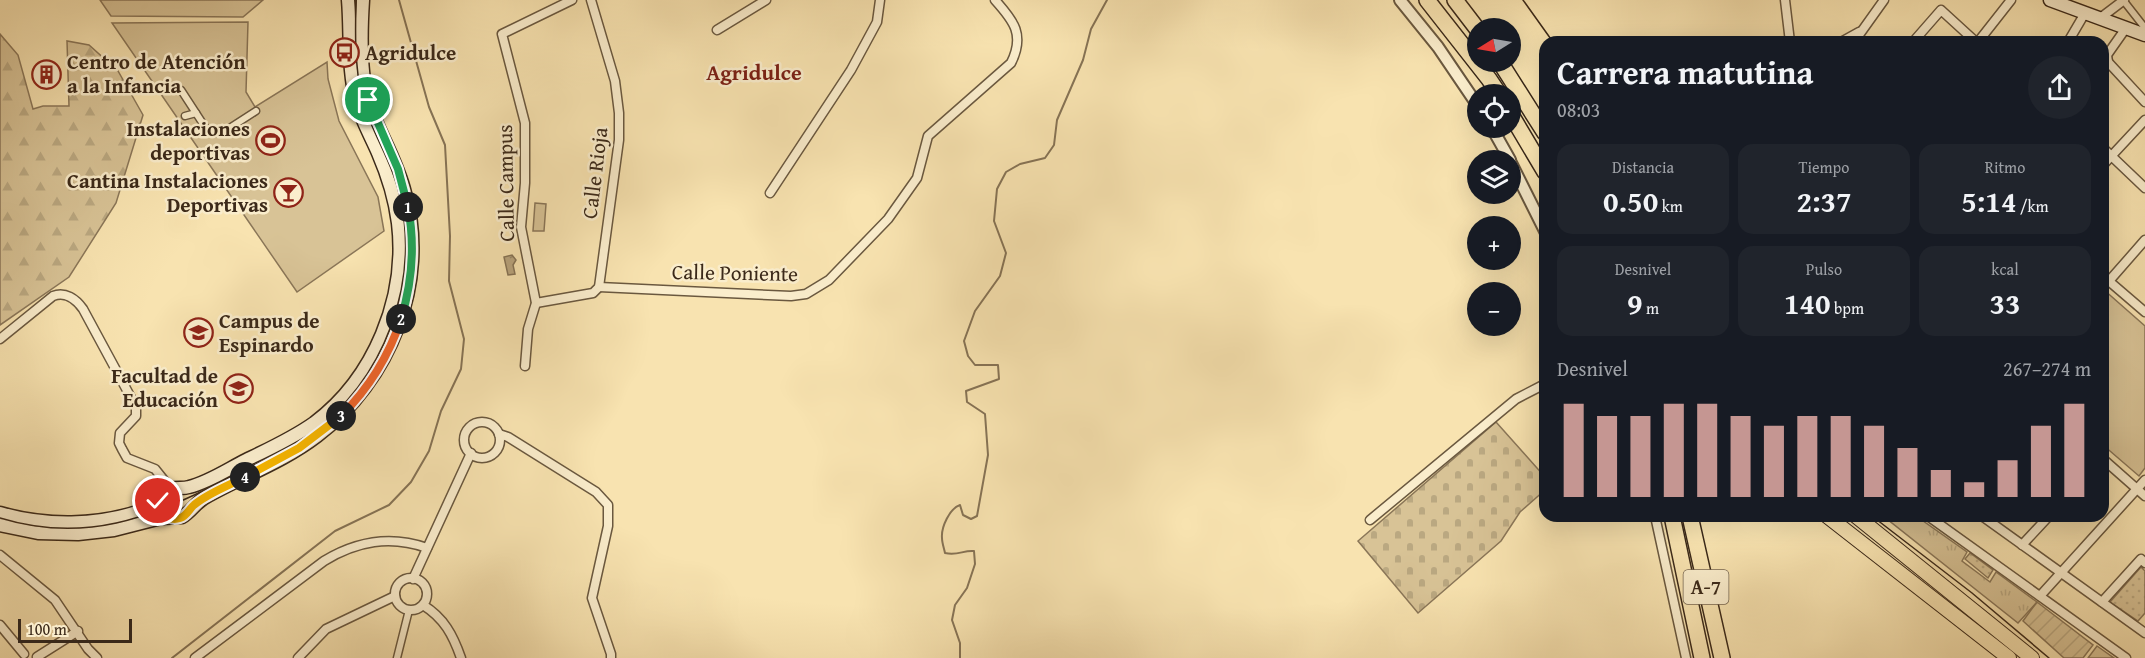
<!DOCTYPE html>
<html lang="es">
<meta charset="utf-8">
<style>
body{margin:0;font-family:"Gentium Book Plus",serif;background:#20242c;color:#f1f3f6;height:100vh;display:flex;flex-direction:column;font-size:22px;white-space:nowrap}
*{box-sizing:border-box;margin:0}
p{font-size:20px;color:#9ea1a6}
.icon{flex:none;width:33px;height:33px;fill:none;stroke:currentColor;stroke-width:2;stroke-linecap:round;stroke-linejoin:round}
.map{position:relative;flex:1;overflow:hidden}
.side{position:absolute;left:1539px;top:36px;width:570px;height:486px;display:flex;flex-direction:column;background:#171b24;border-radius:18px;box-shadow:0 6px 24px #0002}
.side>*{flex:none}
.needle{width:39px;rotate:259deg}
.controls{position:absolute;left:1467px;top:18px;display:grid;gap:12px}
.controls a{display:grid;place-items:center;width:54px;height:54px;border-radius:50%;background:#171b24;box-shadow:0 6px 24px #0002;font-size:30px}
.scale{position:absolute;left:18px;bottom:15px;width:114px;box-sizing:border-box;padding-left:6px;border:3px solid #3b2919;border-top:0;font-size:16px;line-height:21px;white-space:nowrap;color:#3b2919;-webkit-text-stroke:4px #faedcc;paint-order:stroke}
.pin{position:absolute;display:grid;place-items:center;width:51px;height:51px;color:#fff;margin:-26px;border:3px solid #fff;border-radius:50%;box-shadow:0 2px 6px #0007}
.km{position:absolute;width:30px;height:30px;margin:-15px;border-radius:50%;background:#222;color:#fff;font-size:16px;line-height:30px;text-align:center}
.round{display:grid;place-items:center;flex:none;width:63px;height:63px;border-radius:32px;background:#20242c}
.overview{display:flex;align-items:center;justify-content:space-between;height:102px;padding:0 18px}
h1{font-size:33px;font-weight:600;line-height:45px}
.figures{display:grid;grid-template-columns:repeat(3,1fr);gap:9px;height:102px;padding:6px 18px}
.figures div{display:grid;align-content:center;border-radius:15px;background:#20242c;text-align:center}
.figures b{font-size:30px;font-weight:600}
.figures small{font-size:16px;font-weight:400}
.figures p{font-size:16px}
.chart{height:168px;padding:12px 18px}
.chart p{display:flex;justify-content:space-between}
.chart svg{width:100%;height:108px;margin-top:6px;stroke:#c59692;stroke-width:6}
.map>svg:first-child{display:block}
.grass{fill:url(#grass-tufts);stroke:#8a7658;stroke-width:1.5}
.forest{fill:url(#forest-firs);stroke:#8a7658;stroke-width:1.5}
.cemetery{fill:url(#cemetery-stones);stroke:#8a7658;stroke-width:1.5}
.park{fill:url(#park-dots);stroke:#8a7658;stroke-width:1.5}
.garden{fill:url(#garden-furrows);stroke:#8a7658;stroke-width:1.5}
.pitch{fill:#d8c396;stroke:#8a7658;stroke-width:1.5}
.water{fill:url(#water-ripples);stroke:#867355;stroke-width:1.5}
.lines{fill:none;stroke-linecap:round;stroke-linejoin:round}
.stream{stroke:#867355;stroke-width:2}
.pedestrian-casing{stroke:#6a583f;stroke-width:9}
.minor-casing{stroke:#6a583f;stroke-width:11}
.tertiary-casing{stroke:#6a583f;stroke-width:14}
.secondary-casing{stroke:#3b2919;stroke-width:15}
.primary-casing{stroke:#3b2919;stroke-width:16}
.motorway-casing{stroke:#3b2919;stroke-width:18}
.pedestrian{stroke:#faedcc;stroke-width:6}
.minor{stroke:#faedcc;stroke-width:8}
.tertiary{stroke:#faedcc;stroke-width:10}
.secondary{stroke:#faedcc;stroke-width:12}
.primary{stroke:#f8e3b0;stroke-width:14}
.motorway{stroke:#f8e3b0;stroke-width:15}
.tram{stroke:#3b2919;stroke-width:1.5}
.split-1-casing{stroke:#fff;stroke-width:12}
.split-2-casing{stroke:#fff;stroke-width:12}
.split-3-casing{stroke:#fff;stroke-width:12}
.split-4-casing{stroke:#fff;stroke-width:12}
.split-5-casing{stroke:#fff;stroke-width:12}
.split-1{stroke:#22a559;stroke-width:8}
.split-2{stroke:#22a559;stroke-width:8}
.split-3{stroke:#f0652b;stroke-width:8}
.split-4{stroke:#f5b400;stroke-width:8}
.split-5{stroke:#f5b400;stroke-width:8}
.labels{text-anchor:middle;stroke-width:5;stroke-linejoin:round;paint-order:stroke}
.shield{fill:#faedcc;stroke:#74644f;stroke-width:1.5}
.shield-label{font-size:20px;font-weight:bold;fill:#3b2919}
.poi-label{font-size:21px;font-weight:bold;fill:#3b2919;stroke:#faedcc;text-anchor:start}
.street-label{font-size:21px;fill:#3b2919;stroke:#faedcc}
.neighbourhood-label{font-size:22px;font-weight:bold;fill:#7a1f14;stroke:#faedcc}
</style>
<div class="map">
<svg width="2145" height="658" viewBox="0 0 2145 658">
<defs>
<pattern id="grass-tufts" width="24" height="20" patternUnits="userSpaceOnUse" patternTransform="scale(1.5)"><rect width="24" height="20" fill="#d8c396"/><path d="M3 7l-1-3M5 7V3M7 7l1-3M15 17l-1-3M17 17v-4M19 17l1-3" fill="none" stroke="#baa881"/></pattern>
<pattern id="forest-firs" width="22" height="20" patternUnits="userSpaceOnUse" patternTransform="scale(1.5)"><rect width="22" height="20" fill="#d8c396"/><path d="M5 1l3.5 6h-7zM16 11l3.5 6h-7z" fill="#baa881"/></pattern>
<pattern id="cemetery-stones" width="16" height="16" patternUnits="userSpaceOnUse" patternTransform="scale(1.5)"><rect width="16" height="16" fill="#d8c396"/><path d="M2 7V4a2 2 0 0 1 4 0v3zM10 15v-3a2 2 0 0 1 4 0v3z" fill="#baa881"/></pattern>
<pattern id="park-dots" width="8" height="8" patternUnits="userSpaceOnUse" patternTransform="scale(1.5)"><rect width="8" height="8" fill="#d8c396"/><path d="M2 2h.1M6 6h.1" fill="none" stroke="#baa881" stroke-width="1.8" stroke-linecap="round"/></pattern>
<pattern id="garden-furrows" width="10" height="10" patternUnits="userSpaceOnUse" patternTransform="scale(1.5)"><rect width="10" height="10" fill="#d8c396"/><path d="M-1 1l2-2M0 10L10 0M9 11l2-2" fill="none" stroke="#baa881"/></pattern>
<pattern id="water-ripples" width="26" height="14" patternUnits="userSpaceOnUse" patternTransform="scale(1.5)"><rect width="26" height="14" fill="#b8a47d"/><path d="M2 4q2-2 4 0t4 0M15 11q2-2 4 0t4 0" fill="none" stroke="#978666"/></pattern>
</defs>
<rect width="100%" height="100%" fill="#f8e3b0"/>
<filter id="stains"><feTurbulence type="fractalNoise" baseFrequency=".00333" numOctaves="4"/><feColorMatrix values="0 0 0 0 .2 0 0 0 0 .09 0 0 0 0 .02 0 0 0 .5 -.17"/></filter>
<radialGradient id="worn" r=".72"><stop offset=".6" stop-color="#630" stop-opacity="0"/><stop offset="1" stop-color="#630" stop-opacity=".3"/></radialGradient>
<g class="grass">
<polygon points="1889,516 1903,516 1908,519 1910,516 1916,516 1967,552 1962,561 1990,582 1996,572 2037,602 2018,623 1887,519"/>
<polygon points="2097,646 2114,658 2088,658"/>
</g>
<polygon class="forest" points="0,34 18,55 33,109 43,106 69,106 67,41 89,45 118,71 143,115 116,203 69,277 0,325"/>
<polygon class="cemetery" points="1496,422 1545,477 1545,490 1520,512 1501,541 1418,613 1358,541"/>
<g class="park">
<polygon points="1970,553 1993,570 1988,578 1965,559"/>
<polygon points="2141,567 2145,571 2145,613 2138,621 2110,602"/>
</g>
<polygon class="garden" points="2037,602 2093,645 2083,658 2064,658 2023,621"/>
<g class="pitch">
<polygon points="100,0 263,0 243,17 111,16"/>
<polygon points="248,22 246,92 255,107 327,62 328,79 339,121 378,197 384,231 297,292 112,23"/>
<polygon points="535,203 546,204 544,231 533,231"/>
<polygon points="2103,289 2145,326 2145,468 2139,476 2103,445"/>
</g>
<polygon class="water" points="512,255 516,260 513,265 515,274 508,275 504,257"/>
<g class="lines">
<g class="stream">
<polyline points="172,658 335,531 389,505 411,482 429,451 441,411 461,369 464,339 449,281 450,236 445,145 429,107 399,0"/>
<path d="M960 658V643L952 620 955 605 967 588 975 564 974 551C963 550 958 556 945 553 944 548 942 543 942 538 941 527 950 508 960 505L963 515 971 519 977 516 988 455 985 414 967 402 966 391 999 379 998 365H975L968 356 964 341 975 311 1000 276 1006 253 994 221 997 189 1006 172 1020 164 1045 158 1054 145 1057 120 1083 60 1091 29 1107 0"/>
</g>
<defs>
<g id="pedestrian">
<polyline points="2123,0 2145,28"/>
<path d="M181 90 207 130C214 133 218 135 225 131L256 111"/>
<polyline points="185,116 196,113"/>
<polyline points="397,658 409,610"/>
</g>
<g id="minor">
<polyline points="1785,0 1790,42"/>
<polyline points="2099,19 2124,0"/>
<polyline points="717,30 766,0"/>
<polyline points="1841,42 1859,32"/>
<polyline points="1854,42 1884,0"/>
<polyline points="1913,42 1941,10 1976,42"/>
<polyline points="1978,42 2011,0"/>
<polyline points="2068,42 2085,13"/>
<polyline points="2108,62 2145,102"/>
<polyline points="2108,62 2107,55 2126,28"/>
<polyline points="2103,148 2145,188"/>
<polyline points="2103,165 2145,120"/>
<polyline points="770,193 851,70 877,22 880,0"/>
<polyline points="2103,276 2145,312"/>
<polyline points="2109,281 2145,240"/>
<path d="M599 287 791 296 806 294 829 280 888 219 917 178 928 136 1011 63C1025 35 1014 21 995 0"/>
<polyline points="536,303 593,293 599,287 619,140 619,113 615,81 591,0"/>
<path d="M0 339 53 296C65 291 76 299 83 309L136 407V416L120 433 119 443 122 449 127 458 155 469 171 489"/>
<polyline points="525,366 528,329 536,303 521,227 525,183 525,123 502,34 572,0"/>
<circle cx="482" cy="440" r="18"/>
<polyline points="499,434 508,437 596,492 608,505 608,526 592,598 611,654 611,658"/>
<polyline points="2103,459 2145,496"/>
<polyline points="1655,516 1686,658"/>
<polyline points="1928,516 2126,658"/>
<polyline points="1982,516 2145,633"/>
<polyline points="1370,520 1516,399 1545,384"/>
<polyline points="2022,545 2049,516"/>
<polyline points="0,555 55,600 88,649 97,658"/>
<circle cx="411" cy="594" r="16"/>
<polyline points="413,579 471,453"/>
<polyline points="2040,596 2145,480"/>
<polyline points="2102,602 2141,559 2145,563"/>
<path d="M423 605C444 618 453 635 461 658"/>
<polyline points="0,625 24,654"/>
<polyline points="37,657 78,631"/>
<path d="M195 658 324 561C357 541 390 535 427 548"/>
<polyline points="298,658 326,629 395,596"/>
</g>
<g id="tertiary">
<polyline points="1400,0 1438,47 1478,106"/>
<polyline points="1492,128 1510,160"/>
<polyline points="1510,161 1545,231"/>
</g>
<g id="secondary">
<polyline points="2050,0 2145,35"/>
<path d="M0 513C45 526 98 526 143 510 157 505 163 491 171 489 177 487 183 489 189 487 209 482 228 469 246 460 269 449 293 438 314 423 374 378 407 298 398 223 395 199 388 176 378 153 371 137 362 121 357 104 347 69 351 35 348 0"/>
<path d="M0 525 38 533 78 534 114 530 161 518 182 517C191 512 196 502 206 497 243 476 283 462 317 436 390 381 430 282 405 193 397 160 378 132 368 100 360 71 361 30 363 0"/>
</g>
<g id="primary">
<polyline points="1827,516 2009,658"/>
<polyline points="1856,516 2032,658"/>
</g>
<g id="motorway">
<polyline points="1427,0 1489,79 1499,94"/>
<polyline points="1455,0 1478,30"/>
<polyline points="1500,62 1545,133"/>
<polyline points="1510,113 1545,172"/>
<polyline points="1672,516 1702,658"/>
<polyline points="1690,516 1722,658"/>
</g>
</defs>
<use href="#pedestrian" class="pedestrian-casing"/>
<use href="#minor" class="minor-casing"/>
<use href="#tertiary" class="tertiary-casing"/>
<use href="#secondary" class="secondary-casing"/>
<use href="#primary" class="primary-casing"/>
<use href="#motorway" class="motorway-casing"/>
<use href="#pedestrian" class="pedestrian"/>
<use href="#minor" class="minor"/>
<use href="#tertiary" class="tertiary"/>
<use href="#secondary" class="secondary"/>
<use href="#primary" class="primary"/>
<use href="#motorway" class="motorway"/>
<g class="tram">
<polyline points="1523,0 1553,42"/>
<polyline points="1872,516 1972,593 2049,658"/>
<path d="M0 518C85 544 150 518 225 480 253 466 284 454 309 435 385 380 421 283 399 191 392 165 378 142 368 116 354 79 355 39 356 0"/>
</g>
</g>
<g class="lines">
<defs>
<polyline id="split-1" points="368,100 398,169 408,207"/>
<path id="split-2" d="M401 319C412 283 415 244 408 207"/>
<path id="split-3" d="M341 416C368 389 389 356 401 319"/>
<polyline id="split-4" points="245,477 299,448 341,416"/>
<path id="split-5" d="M158 501 161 498C159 510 167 522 180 518 187 516 189 509 194 505 208 493 228 486 245 477"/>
</defs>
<use href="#split-1" class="split-1-casing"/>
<use href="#split-2" class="split-2-casing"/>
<use href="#split-3" class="split-3-casing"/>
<use href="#split-4" class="split-4-casing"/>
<use href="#split-5" class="split-5-casing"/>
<use href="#split-1" class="split-1"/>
<use href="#split-2" class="split-2"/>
<use href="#split-3" class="split-3"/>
<use href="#split-4" class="split-4"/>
<use href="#split-5" class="split-5"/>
</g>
<defs>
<symbol id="bus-ring" viewBox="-11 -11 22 22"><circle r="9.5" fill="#faedcc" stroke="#8f2418" stroke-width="1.5"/><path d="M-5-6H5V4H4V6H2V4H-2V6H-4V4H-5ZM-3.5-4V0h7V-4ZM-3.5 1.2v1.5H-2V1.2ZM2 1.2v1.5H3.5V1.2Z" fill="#8f2418"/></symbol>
<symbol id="building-ring" viewBox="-11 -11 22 22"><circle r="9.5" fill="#faedcc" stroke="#8f2418" stroke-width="1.5"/><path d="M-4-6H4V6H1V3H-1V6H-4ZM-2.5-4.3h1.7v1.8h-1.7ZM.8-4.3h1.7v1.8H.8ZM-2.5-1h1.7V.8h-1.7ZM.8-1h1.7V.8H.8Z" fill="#8f2418"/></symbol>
<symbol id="stadium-ring" viewBox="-11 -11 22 22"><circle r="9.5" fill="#faedcc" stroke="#8f2418" stroke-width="1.5"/><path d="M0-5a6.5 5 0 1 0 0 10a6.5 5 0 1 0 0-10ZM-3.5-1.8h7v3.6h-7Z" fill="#8f2418"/></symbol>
<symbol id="bar-ring" viewBox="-11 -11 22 22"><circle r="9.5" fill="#faedcc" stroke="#8f2418" stroke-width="1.5"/><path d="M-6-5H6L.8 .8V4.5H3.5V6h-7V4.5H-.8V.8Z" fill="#8f2418"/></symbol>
<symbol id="university-ring" viewBox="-11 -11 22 22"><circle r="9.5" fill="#faedcc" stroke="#8f2418" stroke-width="1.5"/><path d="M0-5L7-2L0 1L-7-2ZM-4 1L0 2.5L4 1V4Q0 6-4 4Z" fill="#8f2418"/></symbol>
</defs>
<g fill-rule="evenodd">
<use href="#bus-ring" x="328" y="36" width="33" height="33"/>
<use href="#building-ring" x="30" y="58" width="33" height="33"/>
<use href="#stadium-ring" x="254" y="124" width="33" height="33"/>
<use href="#bar-ring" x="272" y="176" width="33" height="33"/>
<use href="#university-ring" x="182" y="316" width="33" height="33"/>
<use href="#university-ring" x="222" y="372" width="33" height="33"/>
</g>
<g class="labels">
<rect class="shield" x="1683.5" y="570" width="45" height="34" rx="4.5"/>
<g class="shield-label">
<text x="1706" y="594">A-7</text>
</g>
<g class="poi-label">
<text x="365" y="60">Agridulce</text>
<text x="67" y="69">Centro de Atención<tspan x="67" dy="24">a la Infancia</tspan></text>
<text x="250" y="136" text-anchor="end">Instalaciones<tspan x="250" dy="24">deportivas</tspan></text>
<text x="268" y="188" text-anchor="end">Cantina Instalaciones<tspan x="268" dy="24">Deportivas</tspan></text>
<text x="219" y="328">Campus de<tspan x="219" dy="24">Espinardo</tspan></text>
<text x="218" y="383" text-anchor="end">Facultad de<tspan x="218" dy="24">Educación</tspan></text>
</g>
<g class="street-label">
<text transform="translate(595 173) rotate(-83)" y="7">Calle Rioja</text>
<text transform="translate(506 183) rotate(-91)" y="7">Calle Campus</text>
<text transform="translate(735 273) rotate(1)" y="7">Calle Poniente</text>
</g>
<g class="neighbourhood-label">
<text x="754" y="80">Agridulce</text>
</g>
</g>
<rect width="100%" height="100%" filter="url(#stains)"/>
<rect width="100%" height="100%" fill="url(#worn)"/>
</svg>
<div class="controls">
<a><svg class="needle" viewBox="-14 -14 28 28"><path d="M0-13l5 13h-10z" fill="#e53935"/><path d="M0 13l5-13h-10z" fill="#9ea1a6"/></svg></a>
<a><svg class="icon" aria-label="locate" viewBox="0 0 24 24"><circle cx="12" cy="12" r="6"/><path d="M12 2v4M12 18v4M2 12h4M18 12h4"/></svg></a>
<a><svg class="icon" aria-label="layers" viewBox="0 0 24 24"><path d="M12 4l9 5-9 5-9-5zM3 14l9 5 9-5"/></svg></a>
<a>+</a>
<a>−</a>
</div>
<div class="scale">100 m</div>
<div class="pin" style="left:368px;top:100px;background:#1e9e55"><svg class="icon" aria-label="arrive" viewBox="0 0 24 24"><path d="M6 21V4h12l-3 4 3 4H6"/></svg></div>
<div class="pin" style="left:158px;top:501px;background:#d93025"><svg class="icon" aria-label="check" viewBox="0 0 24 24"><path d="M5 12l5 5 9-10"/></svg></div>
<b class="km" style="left:408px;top:207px">1</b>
<b class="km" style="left:401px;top:319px">2</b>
<b class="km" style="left:341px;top:416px">3</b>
<b class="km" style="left:245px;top:477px">4</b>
<section class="side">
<div class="overview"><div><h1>Carrera matutina</h1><p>08:03</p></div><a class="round"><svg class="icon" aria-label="share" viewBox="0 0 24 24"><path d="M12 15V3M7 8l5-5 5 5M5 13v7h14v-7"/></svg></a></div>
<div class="figures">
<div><p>Distancia</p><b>0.50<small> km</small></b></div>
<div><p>Tiempo</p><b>2:37</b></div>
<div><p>Ritmo</p><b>5:14<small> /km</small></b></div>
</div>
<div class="figures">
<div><p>Desnivel</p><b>9<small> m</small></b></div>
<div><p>Pulso</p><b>140<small> bpm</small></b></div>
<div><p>kcal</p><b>33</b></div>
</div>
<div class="chart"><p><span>Desnivel</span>267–274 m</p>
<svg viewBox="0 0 160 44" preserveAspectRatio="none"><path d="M5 44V6M15 44V11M25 44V11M35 44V6M45 44V6M55 44V11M65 44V15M75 44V11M85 44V11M95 44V15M105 44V24M115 44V33M125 44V38M135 44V29M145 44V15M155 44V6"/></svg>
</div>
</section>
</div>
